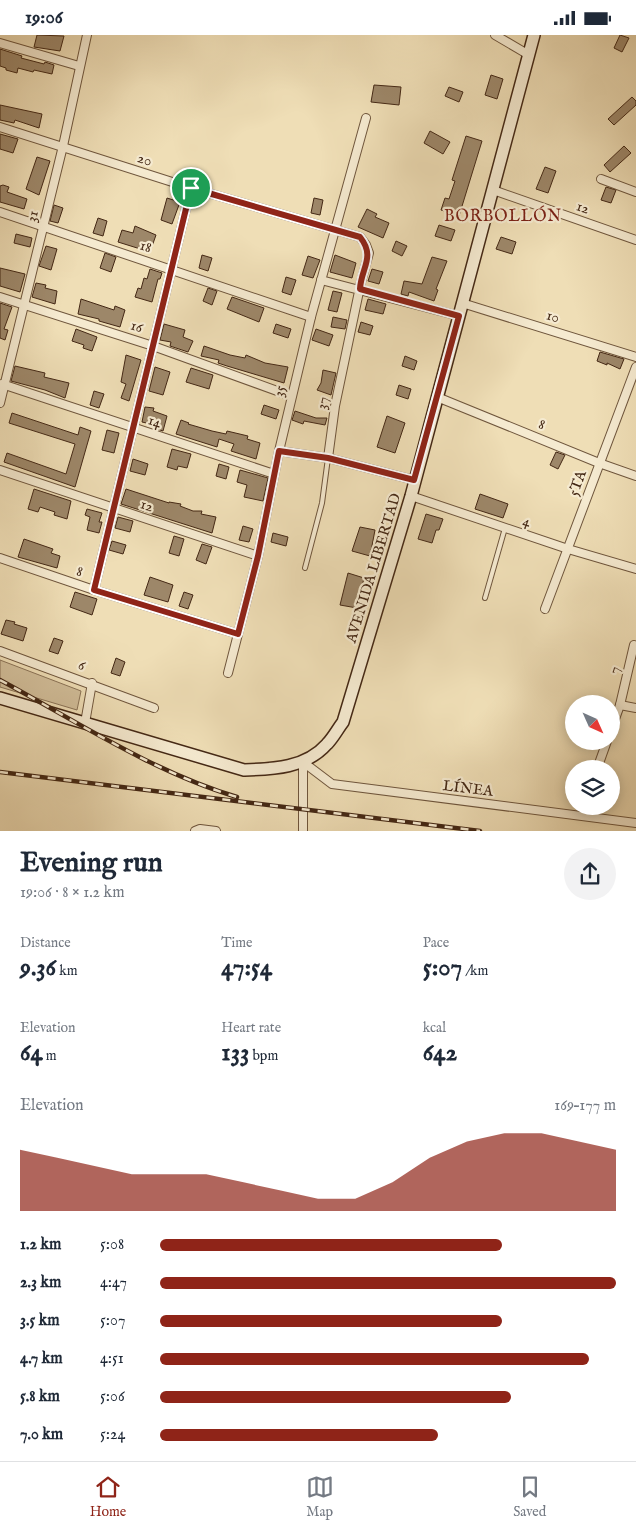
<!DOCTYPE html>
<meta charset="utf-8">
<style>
body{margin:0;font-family:"IM FELL English",serif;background:#f2f2f3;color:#1f2937;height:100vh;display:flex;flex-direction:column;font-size:19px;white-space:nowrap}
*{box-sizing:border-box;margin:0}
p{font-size:16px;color:#747a83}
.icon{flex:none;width:28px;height:28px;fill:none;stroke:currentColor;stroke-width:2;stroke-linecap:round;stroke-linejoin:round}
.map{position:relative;height:796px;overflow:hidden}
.side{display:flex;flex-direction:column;background:#fff;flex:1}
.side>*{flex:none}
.needle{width:32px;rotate:135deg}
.buttons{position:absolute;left:565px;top:660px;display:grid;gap:10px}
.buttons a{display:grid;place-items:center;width:55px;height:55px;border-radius:50%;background:#fff;box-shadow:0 2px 12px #0003;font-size:25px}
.pin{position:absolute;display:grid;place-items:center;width:42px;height:42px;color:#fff;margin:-21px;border:2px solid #fff;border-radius:50%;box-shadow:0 1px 5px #0007}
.round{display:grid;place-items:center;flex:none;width:52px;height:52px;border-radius:26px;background:#f2f2f3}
.summary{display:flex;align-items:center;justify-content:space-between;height:85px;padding:0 20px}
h1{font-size:28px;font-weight:700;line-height:38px}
.stats{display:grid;grid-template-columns:repeat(3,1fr);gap:8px;height:85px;padding:5px 20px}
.stats div{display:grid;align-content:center}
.stats b{font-size:25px;font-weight:700}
.stats small{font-size:14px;font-weight:400}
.stats p{font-size:14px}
.chart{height:140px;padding:10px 20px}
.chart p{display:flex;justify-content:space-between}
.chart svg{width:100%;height:90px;margin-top:5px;fill:#8f2418;opacity:.7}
ul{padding:0 20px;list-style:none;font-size:16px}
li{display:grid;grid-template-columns:80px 60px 1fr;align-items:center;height:38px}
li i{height:12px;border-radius:6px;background:#8f2418}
.status{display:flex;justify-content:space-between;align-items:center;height:35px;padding:0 25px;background:#fff;direction:ltr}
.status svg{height:14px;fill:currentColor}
.menu{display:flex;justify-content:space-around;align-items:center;height:70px;border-top:1px solid #e0e1e3;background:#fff;font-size:14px;color:#747a83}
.menu a{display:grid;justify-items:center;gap:2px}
.menu .selected{color:#8f2418}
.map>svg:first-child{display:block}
.green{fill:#d2bf9b;stroke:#8b7458}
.building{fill:#9d8769;stroke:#442815}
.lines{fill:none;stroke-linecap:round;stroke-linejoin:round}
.lane-casing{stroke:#6f563d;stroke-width:6}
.street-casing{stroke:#6f563d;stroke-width:10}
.secondary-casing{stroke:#442815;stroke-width:14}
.lane{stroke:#f5ead0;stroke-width:4}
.street{stroke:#f5ead0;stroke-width:8}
.secondary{stroke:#f5ead0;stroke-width:11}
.rail-casing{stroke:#442815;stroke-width:4.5}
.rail{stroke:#f5ead0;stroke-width:2.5;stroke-dasharray:8;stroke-linecap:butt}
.route-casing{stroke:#fff;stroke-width:10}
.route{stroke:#8f2418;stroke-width:6}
.labels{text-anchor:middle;stroke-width:4.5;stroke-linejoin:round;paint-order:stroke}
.street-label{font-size:15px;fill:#442815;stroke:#f5ead0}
.neighbourhood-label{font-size:16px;letter-spacing:1px;fill:#7a1f14;stroke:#f5ead0}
</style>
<div class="status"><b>19:06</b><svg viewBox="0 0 49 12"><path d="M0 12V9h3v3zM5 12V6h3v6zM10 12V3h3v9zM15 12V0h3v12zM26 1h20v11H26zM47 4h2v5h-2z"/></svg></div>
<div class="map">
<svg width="636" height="796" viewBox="0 0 636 796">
<rect width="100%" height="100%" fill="#efdeb6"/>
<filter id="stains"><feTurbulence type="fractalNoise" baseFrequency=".004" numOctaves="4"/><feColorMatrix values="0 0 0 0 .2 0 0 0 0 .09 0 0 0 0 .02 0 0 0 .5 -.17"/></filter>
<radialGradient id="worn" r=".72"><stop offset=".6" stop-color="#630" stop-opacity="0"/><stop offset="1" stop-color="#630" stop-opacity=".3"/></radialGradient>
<polygon class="green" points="0,625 81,656 77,675 0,652"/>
<g class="building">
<polygon points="37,0 64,1 60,16 34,12"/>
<polygon points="620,0 629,3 622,17 614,13"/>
<polygon points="0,14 22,21 21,23 44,29 45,27 54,30 52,39 34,35 33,37 18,33 17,38 6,35 6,33 0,31"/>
<polygon points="491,40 503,44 497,64 485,60"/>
<polygon points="374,50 401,52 399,70 371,67"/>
<polygon points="449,52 463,57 459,67 445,61"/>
<polygon points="632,62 636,66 636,70 614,90 608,84"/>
<polygon points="0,70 42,79 39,93 15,85 14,88 0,85"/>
<polygon points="430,96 450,107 443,119 424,108"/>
<polygon points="0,99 18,104 13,118 0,114"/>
<polygon points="466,101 482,106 459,181 441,175 445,163 449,164 455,146 452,145"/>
<polygon points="624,111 631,118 610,137 604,130"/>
<polygon points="37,122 50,126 39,160 26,154"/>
<polygon points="545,132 556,136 548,158 536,154"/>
<polygon points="3,150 9,152 7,157 27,164 24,174 0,167 0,151"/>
<polygon points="606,152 616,155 611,168 601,165"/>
<polygon points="167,163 180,167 172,189 161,185"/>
<polygon points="314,163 323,165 320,180 311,178"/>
<polygon points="54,170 63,173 58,188 50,186"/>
<polygon points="367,174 377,179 375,182 389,188 383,203 358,192"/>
<polygon points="98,183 107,186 103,201 93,198"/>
<polygon points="439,190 455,195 451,206 435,201"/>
<polygon points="135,191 156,200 150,217 118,207 122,195 133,198"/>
<polygon points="16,199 32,203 30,212 14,208"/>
<polygon points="501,202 516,207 512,219 496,214"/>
<polygon points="396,206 407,211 402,221 392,216"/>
<polygon points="46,211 57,214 51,235 39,231"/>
<polygon points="105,218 116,222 111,237 100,233"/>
<polygon points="202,220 212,223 208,236 199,233"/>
<polygon points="335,220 356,228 352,243 330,237"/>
<polygon points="308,221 320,225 313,243 302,240"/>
<polygon points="432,222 447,226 436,254 438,255 434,266 409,257 408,261 401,259 404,246 422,249"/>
<polygon points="0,233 25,239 20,257 0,251"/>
<polygon points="150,234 162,238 160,244 158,244 152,267 135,262 138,253 141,254 144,243 147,244"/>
<polygon points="372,234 383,237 379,249 368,246"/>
<polygon points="286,242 296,245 291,260 282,257"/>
<polygon points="36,248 46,250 45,253 57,256 55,269 32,262"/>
<polygon points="208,253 217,256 212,270 203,266"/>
<polygon points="333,256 342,258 337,277 328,275"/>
<polygon points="232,262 264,273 259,287 227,274"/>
<polygon points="81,264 114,275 115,271 125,275 120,292 99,286 99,284 78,279"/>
<polygon points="368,264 386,269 383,279 365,275"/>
<polygon points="0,268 12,272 4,294 8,295 5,305 0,303"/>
<polygon points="333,282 347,285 345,294 331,292"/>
<polygon points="361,287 373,291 370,300 358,297"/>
<polygon points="164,289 185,295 183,302 193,306 188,317 170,311 171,307 160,305"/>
<polygon points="276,289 291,294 288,303 273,298"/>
<polygon points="76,294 97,302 92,316 83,313 84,310 72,306"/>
<polygon points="316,294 333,300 329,311 312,305"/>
<polygon points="204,311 230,320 245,323 246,320 265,328 288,332 284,348 227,331 218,328 219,325 201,321"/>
<polygon points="600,317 624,324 620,334 607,328 607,330 597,326"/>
<polygon points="126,320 141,325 129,366 121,363 126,349 121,347"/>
<polygon points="405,321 417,326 414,335 402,331"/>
<polygon points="15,331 45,338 44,342 69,348 65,363 45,355 11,346"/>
<polygon points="155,332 170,337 163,360 149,356"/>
<polygon points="191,333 213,340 209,354 186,347"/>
<polygon points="323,335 336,338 331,360 317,355 321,348"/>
<polygon points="399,350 411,354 408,364 396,360"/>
<polygon points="94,356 104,359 99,373 90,370"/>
<polygon points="264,370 279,375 276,384 261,379"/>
<polygon points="145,372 154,373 153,376 167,381 163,396 154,393 155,390 142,387"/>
<polygon points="295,376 316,383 327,383 325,390 304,386 303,389 292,385"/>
<polygon points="12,378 78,400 80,392 91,396 75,452 4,427 7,418 66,439 75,409 9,388"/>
<polygon points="387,381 405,388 395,418 377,412"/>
<polygon points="181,385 189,388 188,389 212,396 226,399 227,396 248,401 247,404 260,408 256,424 231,416 234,409 219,404 217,412 176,399"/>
<polygon points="107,395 119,398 114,418 102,415"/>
<polygon points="172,414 191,419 187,433 178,431 177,435 167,432"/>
<polygon points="556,417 565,420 558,434 550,430"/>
<polygon points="133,424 148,429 145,440 130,436"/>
<polygon points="219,429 229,432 226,444 216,441"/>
<polygon points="240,435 268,443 263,466 244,462 247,450 237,447"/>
<polygon points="34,454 71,466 67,484 54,480 55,477 40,472 38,477 28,474"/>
<polygon points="126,454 169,468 169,467 181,469 180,471 193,476 202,476 201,479 216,482 212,498 121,469"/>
<polygon points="480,459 508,469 503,483 475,474"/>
<polygon points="87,474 102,478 99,487 102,487 99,498 87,495 90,482 85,480"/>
<polygon points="426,479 443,484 439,495 436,495 432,508 418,504"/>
<polygon points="118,482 133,486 130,497 115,493"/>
<polygon points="243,491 253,494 249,507 239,505"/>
<polygon points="360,492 375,495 370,521 352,516"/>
<polygon points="273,498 288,502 286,511 271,507"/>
<polygon points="174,501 184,504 179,521 169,518"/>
<polygon points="24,504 53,514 51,518 60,521 57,533 18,522"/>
<polygon points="112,506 126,510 123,519 109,515"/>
<polygon points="202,509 212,512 206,529 196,525"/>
<polygon points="348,538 364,543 357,573 340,570"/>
<polygon points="150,542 173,550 168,567 144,560"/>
<polygon points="75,557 97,564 92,580 70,572"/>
<polygon points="184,557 193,560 188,574 179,571"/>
<polygon points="6,585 15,587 14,589 27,593 23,606 1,599"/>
<polygon points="54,603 63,606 58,619 49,616"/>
<polygon points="116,623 125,627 120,641 111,638"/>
</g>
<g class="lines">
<defs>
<g id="lane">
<polyline points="305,533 322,468 328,423"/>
<polyline points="485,563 505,493"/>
</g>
<g id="street">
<polyline points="495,0 529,20"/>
<polyline points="0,8 79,31"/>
<polyline points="0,92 191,153 360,202 366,210 369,218 361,247 335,371 328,423"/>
<polyline points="601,144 636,157"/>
<polyline points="493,155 636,205"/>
<polyline points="0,177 311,282"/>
<polyline points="321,245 459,281"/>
<polyline points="0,262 153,311 291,361"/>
<polyline points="462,268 636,322"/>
<polyline points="2,349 274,439"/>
<polyline points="437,362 599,428 636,441"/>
<polyline points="0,368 63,111 87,0"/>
<polyline points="279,416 328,423 414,445"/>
<polyline points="0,435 258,521"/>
<polyline points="411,461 568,514 636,534"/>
<polyline points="0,523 94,555 238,599"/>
<polyline points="94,555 191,153"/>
<polyline points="545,574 636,332"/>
<polyline points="0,616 154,673"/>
<polyline points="228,638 258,521 279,416 311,282 366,83"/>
<polyline points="620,670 636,673"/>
<polyline points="85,688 92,648"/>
<polyline points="611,695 620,670 634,610"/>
<polyline points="303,727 332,749 636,788"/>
<polyline points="303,727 303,796"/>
<polyline points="597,734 607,706"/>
<polyline points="195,796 200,794 216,796"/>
</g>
<path id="secondary" d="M0 663 244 735C273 734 306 733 327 709 333 703 337 695 343 687L411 461 534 0"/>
</defs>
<use href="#lane" class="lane-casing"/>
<use href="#street" class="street-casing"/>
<use href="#secondary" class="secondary-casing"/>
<use href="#lane" class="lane"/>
<use href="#street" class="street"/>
<use href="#secondary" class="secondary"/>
<defs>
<g id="rail">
<path d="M0 645C76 686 153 737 237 762"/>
<polyline points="0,737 480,796"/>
</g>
</defs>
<use href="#rail" class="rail-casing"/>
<use href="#rail" class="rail"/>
</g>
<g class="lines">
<defs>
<path id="route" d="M191 153 360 202C376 222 361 233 360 254L459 281 414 445 328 423 279 416 258 521 238 599 94 555Z"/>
</defs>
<use href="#route" class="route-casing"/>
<use href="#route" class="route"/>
</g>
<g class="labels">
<g class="street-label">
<text transform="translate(145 124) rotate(18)" y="5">20</text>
<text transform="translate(583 172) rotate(19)" y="5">12</text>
<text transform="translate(32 181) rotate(-76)" y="5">31</text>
<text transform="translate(146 211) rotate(18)" y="5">18</text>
<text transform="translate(553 281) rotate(17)" y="5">10</text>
<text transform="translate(137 291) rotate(18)" y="5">16</text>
<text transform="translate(279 356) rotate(-77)" y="5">35</text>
<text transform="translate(322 368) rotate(-80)" y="5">37</text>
<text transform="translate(155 386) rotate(18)" y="5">14</text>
<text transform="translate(542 389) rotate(22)" y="5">8</text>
<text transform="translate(577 448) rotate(-70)" y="5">5TA</text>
<text transform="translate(147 470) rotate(18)" y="5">12</text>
<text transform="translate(527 486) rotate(19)" y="5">4</text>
<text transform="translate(373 533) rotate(-73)" y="5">AVENIDA LIBERTAD</text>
<text transform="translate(80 536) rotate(19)" y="5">8</text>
<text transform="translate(82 630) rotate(20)" y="5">6</text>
<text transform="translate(614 635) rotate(-77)" y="5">7</text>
<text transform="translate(468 753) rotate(7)" y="5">LÍNEA</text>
</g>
<g class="neighbourhood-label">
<text x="503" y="186">BORBOLLÓN</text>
</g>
</g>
<rect width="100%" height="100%" filter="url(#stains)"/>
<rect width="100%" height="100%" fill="url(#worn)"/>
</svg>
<div class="buttons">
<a><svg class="needle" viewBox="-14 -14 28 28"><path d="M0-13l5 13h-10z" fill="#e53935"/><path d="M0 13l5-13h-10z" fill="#747a83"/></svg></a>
<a><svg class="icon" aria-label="layers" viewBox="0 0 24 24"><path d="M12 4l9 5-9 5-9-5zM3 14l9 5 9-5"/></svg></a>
</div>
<div class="pin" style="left:191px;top:153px;background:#1e9e55"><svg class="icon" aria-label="arrive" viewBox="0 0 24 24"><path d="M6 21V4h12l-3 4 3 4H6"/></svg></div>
</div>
<section class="side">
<div class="summary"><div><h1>Evening run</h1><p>19:06 · 8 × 1.2 km</p></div><a class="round"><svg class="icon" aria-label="share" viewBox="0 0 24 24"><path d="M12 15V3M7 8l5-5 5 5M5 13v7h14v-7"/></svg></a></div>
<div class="stats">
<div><p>Distance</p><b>9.36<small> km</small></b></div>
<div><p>Time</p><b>47:54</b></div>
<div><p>Pace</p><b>5:07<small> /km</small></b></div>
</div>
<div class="stats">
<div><p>Elevation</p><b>64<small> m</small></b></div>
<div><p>Heart rate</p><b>133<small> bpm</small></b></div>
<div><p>kcal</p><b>642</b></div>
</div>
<div class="chart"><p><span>Elevation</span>169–177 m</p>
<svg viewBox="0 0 160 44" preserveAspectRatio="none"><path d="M0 44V14L10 18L20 22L30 26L40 26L50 26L60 30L70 34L80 38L90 38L100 30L110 18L120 10L130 6L140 6L150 10L160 14V44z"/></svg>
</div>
<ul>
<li><b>1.2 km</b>5:08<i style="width:75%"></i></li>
<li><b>2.3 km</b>4:47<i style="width:100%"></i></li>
<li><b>3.5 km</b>5:07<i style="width:75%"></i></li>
<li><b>4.7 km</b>4:51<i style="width:94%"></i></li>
<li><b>5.8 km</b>5:06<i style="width:77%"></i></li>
<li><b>7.0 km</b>5:24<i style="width:61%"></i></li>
</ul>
</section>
<nav class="menu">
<a class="selected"><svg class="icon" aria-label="home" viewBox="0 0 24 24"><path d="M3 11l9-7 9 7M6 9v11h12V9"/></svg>Home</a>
<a><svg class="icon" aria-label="map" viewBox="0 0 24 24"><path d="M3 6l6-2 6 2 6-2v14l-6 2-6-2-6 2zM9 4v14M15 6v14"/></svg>Map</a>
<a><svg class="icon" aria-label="saved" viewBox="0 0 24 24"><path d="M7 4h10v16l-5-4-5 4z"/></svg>Saved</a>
</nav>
